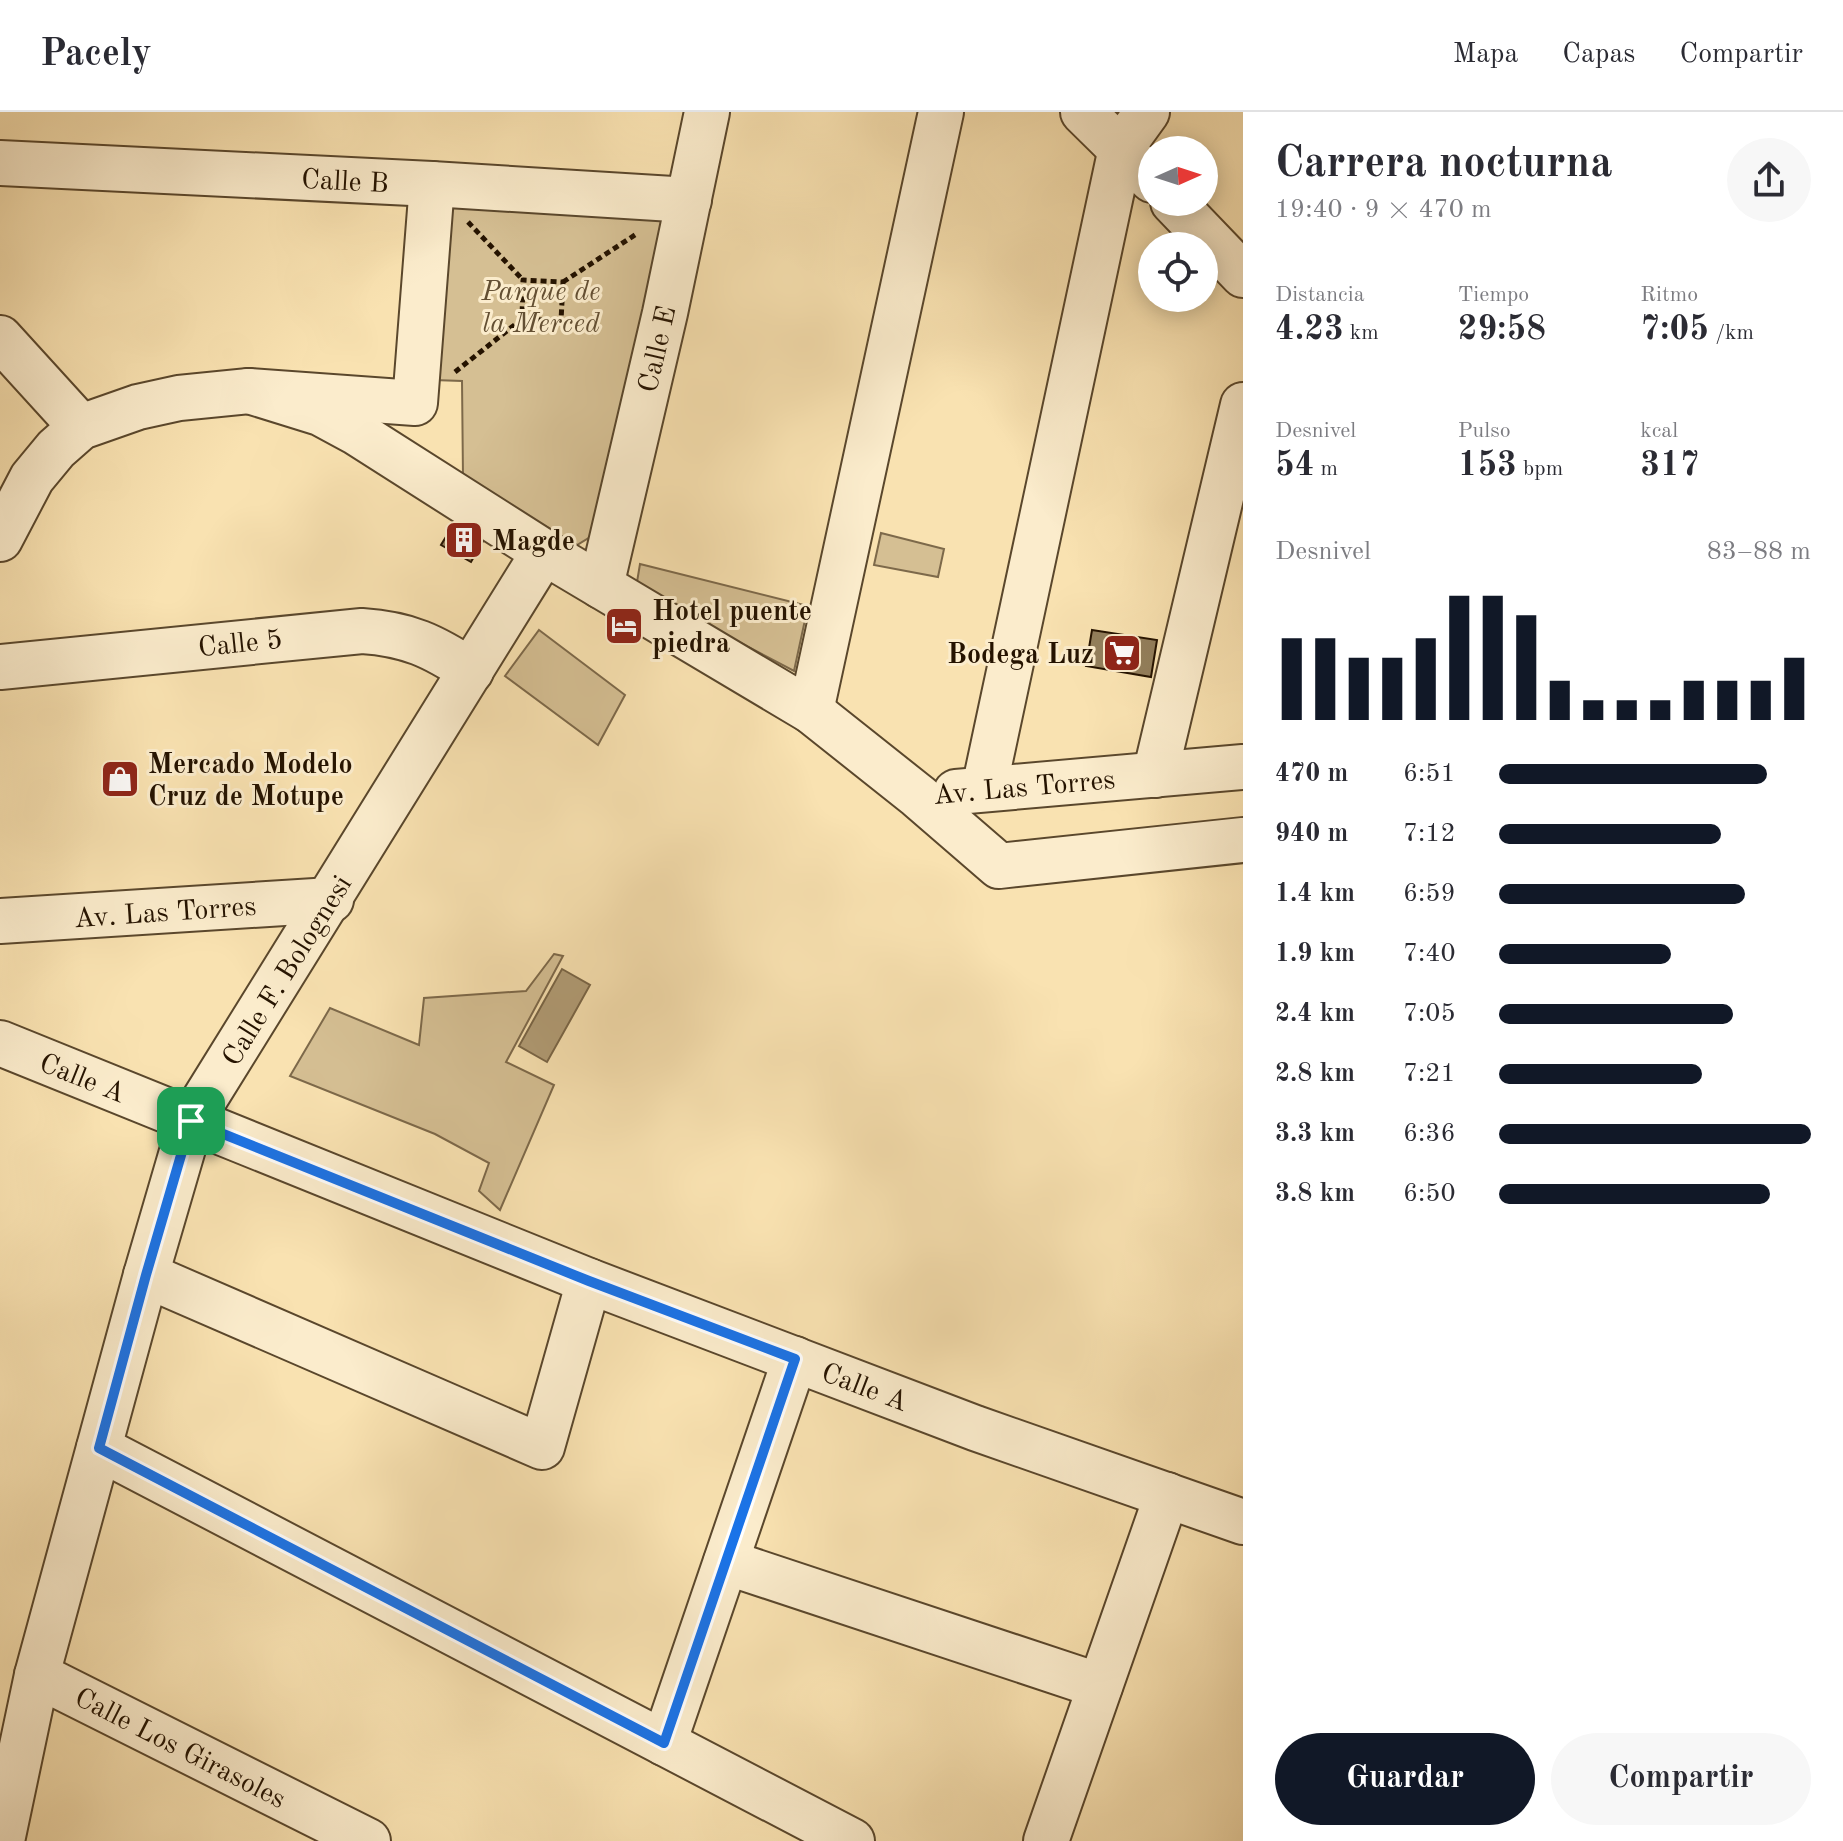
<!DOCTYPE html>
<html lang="es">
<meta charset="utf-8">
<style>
body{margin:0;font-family:"Old Standard TT",serif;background:#f7f7f7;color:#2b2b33;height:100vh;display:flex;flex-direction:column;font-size:30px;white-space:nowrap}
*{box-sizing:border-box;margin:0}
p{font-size:26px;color:#7c7c81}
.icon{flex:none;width:44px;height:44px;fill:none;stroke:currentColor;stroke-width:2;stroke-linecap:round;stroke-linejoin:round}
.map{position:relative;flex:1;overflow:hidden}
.panel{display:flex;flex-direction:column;background:#fff;width:600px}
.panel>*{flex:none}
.needle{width:52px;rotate:87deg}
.controls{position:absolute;left:1138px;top:24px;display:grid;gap:16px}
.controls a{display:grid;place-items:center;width:80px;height:80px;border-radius:50%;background:#fff;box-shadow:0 4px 20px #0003;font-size:40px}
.pin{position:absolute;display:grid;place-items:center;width:68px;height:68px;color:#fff;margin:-34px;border-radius:16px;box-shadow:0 4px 12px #0006}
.round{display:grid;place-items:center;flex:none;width:84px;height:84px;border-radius:42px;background:#f7f7f7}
.summary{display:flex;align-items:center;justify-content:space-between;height:136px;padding:0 32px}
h1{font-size:44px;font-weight:800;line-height:60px}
.figures{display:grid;grid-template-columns:repeat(3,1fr);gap:12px;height:136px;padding:8px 32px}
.figures div{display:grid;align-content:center}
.figures b{font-size:34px;font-weight:800}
.figures small{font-size:22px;font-weight:400}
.figures p{font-size:22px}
.chart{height:224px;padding:16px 32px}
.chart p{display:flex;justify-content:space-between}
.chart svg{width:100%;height:144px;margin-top:8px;stroke:#111827;stroke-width:6}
.action{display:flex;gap:16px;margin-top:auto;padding:16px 32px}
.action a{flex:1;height:92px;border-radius:48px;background:#111827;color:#fff;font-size:32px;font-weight:800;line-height:92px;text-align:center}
.action a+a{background:#f7f7f7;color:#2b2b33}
ul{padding:0 32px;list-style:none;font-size:26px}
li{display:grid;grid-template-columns:128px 96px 1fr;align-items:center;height:60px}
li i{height:20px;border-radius:10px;background:#111827}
header{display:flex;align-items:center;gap:48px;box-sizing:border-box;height:112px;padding:0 40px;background:#fff;border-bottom:2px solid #e1e1e2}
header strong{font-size:38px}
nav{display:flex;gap:44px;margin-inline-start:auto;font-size:28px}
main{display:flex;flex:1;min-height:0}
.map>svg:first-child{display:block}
.green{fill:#d5bf93;stroke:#7d694a;stroke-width:2}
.water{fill:#b19c75;stroke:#796546;stroke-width:2}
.building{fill:#937f5c;stroke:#251300;stroke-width:2}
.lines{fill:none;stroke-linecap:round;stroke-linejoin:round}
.minor-casing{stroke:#5a472c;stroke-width:48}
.path{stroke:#251300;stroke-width:5;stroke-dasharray:6 4;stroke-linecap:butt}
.minor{stroke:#fbeccc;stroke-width:44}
.route-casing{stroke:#fff;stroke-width:16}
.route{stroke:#1a73e8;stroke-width:10}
.labels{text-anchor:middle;stroke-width:6;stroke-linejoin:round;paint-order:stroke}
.street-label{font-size:28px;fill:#251300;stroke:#fbeccc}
.park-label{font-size:28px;font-style:italic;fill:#634f33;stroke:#fbeccc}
.poi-label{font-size:28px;font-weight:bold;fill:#251300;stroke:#fbeccc;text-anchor:start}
</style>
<header>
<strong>Pacely</strong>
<nav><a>Mapa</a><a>Capas</a><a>Compartir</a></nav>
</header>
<main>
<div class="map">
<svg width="1243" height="1729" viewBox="0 0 1243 1729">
<rect width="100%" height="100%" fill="#f9e2b1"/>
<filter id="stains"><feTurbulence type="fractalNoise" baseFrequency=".0025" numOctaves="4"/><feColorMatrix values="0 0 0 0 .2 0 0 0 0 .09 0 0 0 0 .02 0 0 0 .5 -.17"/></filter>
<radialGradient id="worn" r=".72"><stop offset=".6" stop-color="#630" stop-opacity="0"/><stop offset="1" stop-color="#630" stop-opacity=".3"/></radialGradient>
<g class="green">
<polygon points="448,83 667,91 595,422 577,433 463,365 462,269 434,268"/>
<polygon points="881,421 944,437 938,465 874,453"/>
<polygon points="640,452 808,494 794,559 636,476"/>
<polygon points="539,518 625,583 598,633 505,564"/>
<polygon points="554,842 563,844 506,950 554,973 500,1098 479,1079 489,1051 435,1022 290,964 330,896 419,933 424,886 526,879"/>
</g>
<polygon class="water" points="562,857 590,873 547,950 519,934"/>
<g class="building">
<polygon points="458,405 487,422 471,450 441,433"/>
<polygon points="1092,518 1157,528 1151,565 1086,554"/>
</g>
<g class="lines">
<defs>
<g id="minor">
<polyline points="1083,0 1152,68"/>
<polyline points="0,51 432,72 689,88"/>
<polyline points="1173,90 1243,163"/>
<polyline points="0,226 81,315"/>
<polyline points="249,279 320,301 357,321 544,440 811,599 918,684 999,754 1243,728"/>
<polyline points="0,427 32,366 56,337 81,315 138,295 179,286 249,279 415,291 432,72"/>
<polyline points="601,474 665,201 707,0"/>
<path d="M0 555 362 519C408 522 433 534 471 559"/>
<polyline points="811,599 941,0"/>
<polyline points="1155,663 1243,293"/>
<polyline points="984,677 1121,36 1147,0"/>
<polyline points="956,680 1243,655"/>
<polyline points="0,809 331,788"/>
<polyline points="0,931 589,1169 975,1316 1243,1410"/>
<polyline points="146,1163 542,1335 589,1169"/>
<polyline points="99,1336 852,1729"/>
<polyline points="726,1450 1100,1574"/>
<polyline points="37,1563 368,1729"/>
<polyline points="664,1631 795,1247"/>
<polyline points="2,1729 37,1563 146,1163 191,1009 544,440"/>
<polyline points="1046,1729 1167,1383"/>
</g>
</defs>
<use href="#minor" class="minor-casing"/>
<g class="path">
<polyline points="468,110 523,168"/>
<polyline points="563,170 638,121"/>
<polyline points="455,260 522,207 561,209 563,170 523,168 522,207"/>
</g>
<use href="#minor" class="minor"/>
</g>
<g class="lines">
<defs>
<polygon id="route" points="191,1009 589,1169 795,1247 664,1631 99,1336 146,1163"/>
</defs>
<use href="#route" class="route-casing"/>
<use href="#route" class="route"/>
</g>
<defs>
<symbol id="building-square" viewBox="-11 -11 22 22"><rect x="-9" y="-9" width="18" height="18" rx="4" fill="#8f2418" stroke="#fbeccc"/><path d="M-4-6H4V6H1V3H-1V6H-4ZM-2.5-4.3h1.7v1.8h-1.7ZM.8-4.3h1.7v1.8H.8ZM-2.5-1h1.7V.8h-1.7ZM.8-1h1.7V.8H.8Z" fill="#fff"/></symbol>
<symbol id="hotel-square" viewBox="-11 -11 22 22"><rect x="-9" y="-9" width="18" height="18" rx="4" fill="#8f2418" stroke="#fbeccc"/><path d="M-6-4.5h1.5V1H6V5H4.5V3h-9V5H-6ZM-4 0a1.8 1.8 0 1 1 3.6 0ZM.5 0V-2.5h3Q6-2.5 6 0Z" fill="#fff"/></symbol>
<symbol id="supermarket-square" viewBox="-11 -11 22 22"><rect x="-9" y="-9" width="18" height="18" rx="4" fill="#8f2418" stroke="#fbeccc"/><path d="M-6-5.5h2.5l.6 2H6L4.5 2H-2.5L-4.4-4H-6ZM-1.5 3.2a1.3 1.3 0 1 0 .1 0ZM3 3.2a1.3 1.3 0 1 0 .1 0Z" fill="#fff"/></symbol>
<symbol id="shop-square" viewBox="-11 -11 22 22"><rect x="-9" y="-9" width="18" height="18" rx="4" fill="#8f2418" stroke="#fbeccc"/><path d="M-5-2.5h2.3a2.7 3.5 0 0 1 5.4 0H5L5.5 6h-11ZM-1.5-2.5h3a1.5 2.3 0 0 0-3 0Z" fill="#fff"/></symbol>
</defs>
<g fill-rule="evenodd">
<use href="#building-square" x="442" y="406" width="44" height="44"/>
<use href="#hotel-square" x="602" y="492" width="44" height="44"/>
<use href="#supermarket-square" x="1100" y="519" width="44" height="44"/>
<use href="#shop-square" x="98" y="645" width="44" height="44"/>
</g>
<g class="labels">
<g class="street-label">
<text transform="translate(345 68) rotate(3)" y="10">Calle B</text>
<text transform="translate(656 237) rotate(-77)" y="10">Calle E</text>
<text transform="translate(240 530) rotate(-6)" y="10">Calle 5</text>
<text transform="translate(1024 674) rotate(-5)" y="10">Av. Las Torres</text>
<text transform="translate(165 799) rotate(-4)" y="10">Av. Las Torres</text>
<text transform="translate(286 858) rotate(-58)" y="10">Calle F. Bolognesi</text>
<text transform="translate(83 965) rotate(22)" y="10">Calle A</text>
<text transform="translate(865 1274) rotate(21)" y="10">Calle A</text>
<text transform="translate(181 1635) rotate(27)" y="10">Calle Los Girasoles</text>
</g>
<g class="park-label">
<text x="541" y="188">Parque de<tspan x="541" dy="32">la Merced</tspan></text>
</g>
<g class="poi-label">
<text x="492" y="438">Magde</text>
<text x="652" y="508">Hotel puente<tspan x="652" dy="32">piedra</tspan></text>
<text x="1094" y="551" text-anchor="end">Bodega Luz</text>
<text x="148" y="661">Mercado Modelo<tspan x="148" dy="32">Cruz de Motupe</tspan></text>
</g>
</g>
<rect width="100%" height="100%" filter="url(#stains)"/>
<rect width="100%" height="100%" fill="url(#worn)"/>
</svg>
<div class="controls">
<a><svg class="needle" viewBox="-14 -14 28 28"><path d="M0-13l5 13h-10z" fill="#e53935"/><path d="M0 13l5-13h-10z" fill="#7c7c81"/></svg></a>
<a><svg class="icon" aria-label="locate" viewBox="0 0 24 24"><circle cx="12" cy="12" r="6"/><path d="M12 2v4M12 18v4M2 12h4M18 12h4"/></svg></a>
</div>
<div class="pin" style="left:191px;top:1009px;background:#1e9e55"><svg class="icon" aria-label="arrive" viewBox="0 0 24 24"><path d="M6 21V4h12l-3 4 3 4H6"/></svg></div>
</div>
<section class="panel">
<div class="summary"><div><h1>Carrera nocturna</h1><p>19:40 · 9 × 470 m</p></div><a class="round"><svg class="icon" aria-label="share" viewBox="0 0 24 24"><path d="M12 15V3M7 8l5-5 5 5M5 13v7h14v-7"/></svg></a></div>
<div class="figures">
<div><p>Distancia</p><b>4.23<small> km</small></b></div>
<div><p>Tiempo</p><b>29:58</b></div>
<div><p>Ritmo</p><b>7:05<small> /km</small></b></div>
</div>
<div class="figures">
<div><p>Desnivel</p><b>54<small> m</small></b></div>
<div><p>Pulso</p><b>153<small> bpm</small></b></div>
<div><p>kcal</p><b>317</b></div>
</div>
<div class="chart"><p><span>Desnivel</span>83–88 m</p>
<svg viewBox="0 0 160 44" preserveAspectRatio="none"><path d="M5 44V19M15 44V19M25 44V25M35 44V25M45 44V19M55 44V6M65 44V6M75 44V12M85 44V32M95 44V38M105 44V38M115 44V38M125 44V32M135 44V32M145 44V32M155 44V25"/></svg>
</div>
<ul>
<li><b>470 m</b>6:51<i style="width:86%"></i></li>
<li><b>940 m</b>7:12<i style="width:71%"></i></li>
<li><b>1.4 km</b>6:59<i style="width:79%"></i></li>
<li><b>1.9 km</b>7:40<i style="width:55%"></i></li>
<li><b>2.4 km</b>7:05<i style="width:75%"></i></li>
<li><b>2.8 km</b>7:21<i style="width:65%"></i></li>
<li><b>3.3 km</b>6:36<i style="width:100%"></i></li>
<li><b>3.8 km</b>6:50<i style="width:87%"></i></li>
</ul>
<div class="action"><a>Guardar</a><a>Compartir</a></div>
</section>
</main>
